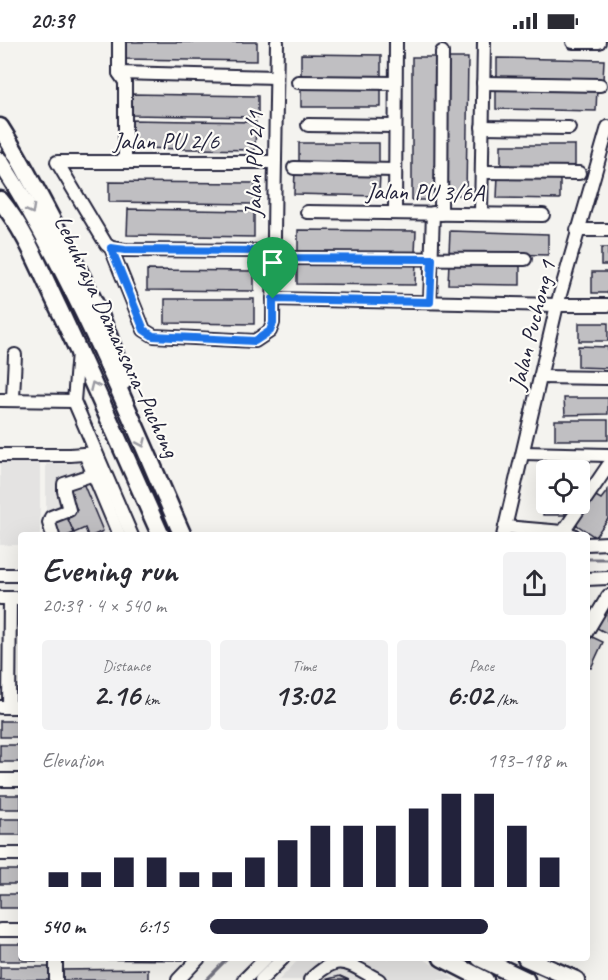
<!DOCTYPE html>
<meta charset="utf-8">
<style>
body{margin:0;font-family:Caveat,sans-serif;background:#f2f2f3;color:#2b2b33;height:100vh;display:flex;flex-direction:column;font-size:22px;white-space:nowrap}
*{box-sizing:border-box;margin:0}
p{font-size:20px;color:#7c7c81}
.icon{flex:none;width:33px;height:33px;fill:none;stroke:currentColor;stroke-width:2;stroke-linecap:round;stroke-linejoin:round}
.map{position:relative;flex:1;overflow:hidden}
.side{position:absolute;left:18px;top:490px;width:572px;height:429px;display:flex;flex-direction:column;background:#fff;border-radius:6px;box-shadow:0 6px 24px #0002}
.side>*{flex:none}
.tools{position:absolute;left:536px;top:418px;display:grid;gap:12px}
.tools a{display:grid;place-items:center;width:54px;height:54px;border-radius:6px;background:#fff;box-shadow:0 6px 24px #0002;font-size:30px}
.pin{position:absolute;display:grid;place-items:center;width:51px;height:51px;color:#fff;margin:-62px -26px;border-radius:50% 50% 50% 0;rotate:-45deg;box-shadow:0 0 6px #0007}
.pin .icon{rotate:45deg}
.round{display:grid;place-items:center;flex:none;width:63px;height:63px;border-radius:6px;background:#f2f2f3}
.summary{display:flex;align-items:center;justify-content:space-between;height:102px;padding:0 24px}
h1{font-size:33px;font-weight:700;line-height:45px}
.metrics{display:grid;grid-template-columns:repeat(3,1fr);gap:9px;height:102px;padding:6px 24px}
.metrics div{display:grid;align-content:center;border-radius:6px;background:#f2f2f3;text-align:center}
.metrics b{font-size:30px;font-weight:700}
.metrics small{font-size:16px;font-weight:400}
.metrics p{font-size:16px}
.chart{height:168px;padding:12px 24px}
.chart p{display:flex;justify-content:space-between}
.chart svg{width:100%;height:108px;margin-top:6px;stroke:#22223b;stroke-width:6}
ul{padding:0 24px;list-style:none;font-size:20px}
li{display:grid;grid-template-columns:96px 72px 1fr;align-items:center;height:45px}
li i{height:15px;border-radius:8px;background:#22223b}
.status{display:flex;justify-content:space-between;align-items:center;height:42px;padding:0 30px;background:#fff;direction:ltr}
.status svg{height:16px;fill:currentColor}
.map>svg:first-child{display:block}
.built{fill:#e4e3e2}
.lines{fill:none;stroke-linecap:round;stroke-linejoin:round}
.stream{stroke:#757582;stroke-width:3}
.building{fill:#c0bfc2;stroke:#22223b;stroke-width:1.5}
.minor-casing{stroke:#22223b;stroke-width:16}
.highway-casing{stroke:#22223b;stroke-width:21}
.minor{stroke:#fdfcf7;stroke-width:12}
.highway{stroke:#fdfcf7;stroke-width:16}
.oneway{stroke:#9a9aa2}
.route-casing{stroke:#fff;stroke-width:12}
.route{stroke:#1a73e8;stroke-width:8}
.labels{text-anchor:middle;stroke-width:4.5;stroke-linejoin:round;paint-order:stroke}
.street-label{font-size:24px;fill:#22223b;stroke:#fdfcf7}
</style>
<div class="status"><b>20:39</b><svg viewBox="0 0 49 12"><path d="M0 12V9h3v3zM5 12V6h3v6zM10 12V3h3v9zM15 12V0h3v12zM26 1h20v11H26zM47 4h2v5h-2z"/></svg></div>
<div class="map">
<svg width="608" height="938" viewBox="0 0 608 938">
<rect width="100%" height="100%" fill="#f4f3ef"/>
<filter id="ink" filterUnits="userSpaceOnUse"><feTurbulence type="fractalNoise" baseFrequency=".0167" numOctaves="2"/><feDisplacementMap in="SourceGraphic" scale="12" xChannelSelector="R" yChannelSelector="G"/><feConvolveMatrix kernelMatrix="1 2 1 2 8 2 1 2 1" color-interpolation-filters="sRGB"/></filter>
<g filter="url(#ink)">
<g class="built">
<polygon points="0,417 40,417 40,493 21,494 21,503 0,503"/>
<polygon points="83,421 112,493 46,493 46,422"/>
<polygon points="300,916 424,917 456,938 279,938"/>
</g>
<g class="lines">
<g class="stream">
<polyline points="586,517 608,517"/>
<polyline points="206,938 228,916"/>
</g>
</g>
<g class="building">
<polygon points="122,0 257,0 257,19 122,17"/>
<polygon points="301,12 381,13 381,36 301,35"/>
<polygon points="412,15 437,15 436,158 412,158"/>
<polygon points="444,16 468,16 466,153 443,153"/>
<polygon points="497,16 604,18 603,39 497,37"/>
<polygon points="301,42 381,43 381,65 301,65"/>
<polygon points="496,44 597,46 596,69 496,67"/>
<polygon points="130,52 258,54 258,75 130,73"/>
<polygon points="129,78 256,80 255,108 128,106"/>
<polygon points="299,101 379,101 379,122 299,123"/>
<rect x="501" y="103" width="74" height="23"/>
<polygon points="295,129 380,131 379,154 294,152"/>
<polygon points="498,133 560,134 560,157 497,156"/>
<polygon points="109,140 255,141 254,162 109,160"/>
<polygon points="128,167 254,169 254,195 127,193"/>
<polygon points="298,188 416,189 415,211 298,209"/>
<polygon points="450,189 548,192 548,213 449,211"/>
<rect x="601" y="206" width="7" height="17"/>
<polygon points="297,218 416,219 415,243 297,242"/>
<polygon points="449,220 520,221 520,243 448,242"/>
<polygon points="147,228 254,229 254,249 147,248"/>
<rect x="592" y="230" width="16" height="21"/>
<polygon points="165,257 254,257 254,282 165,281"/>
<rect x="579" y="281" width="29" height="18"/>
<polygon points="578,304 608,305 608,326 578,325"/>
<polygon points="564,356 608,356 608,372 565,373"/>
<rect x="555" y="378" width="53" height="20"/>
<rect x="579" y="430" width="5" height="17"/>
<polygon points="83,441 103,489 92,494 88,494 85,486 74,491 66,473 77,468 68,447"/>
<polygon points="608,448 608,477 595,495 574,481 594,453 601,457"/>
<polygon points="543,455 546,455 546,462 565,462 565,473 543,473"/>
<polygon points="66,473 74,491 67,494 57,494 51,479"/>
<polygon points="608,563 608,592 597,586"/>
<polygon points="590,594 603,600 591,626 586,624 586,601"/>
<rect x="0" y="679" width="21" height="16"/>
<rect x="0" y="703" width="21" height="17"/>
<rect x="0" y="753" width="21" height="14"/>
<rect x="0" y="777" width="21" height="16"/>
<rect x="0" y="828" width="21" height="14"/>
<rect x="0" y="852" width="21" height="14"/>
<polygon points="0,902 21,902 21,916 52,916 52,919 0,919"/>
<polygon points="59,916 183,916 183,918 59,917"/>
<rect x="0" y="925" width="52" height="13"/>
<polygon points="148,927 148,938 58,938 58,928"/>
<polygon points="340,934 349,938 323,938 324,938"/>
</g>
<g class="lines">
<defs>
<g id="minor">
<polyline points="119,0 119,31 125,40 125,120"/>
<polyline points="573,0 599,0"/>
<polyline points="119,31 276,35"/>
<polyline points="298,40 395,41"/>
<polyline points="483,41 600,43"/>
<polyline points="308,83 395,84"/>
<polyline points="482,85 569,86"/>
<path d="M275 120H57L106 202 111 206 144 288 154 294 255 299 270 289 273 281C274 187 275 94 277 0"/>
<polyline points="294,126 395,128"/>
<polyline points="482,130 579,131"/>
<polyline points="307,170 543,173"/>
<polyline points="395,171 396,0"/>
<polyline points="441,172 442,10"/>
<polyline points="481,172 484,0"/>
<polyline points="577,188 608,188"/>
<polyline points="111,206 125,208 274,209"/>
<polyline points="274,216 525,217"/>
<polyline points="273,257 557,263 608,263"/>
<polyline points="430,260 433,171"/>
<polyline points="78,310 74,359 132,494"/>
<polyline points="540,335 608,336"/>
<polyline points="13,356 15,313"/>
<polyline points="0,358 74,359"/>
<polyline points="523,411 608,413"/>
<polyline points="85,412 119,493"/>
<polyline points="0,413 70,413 96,411"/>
<polyline points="505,485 563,490 608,424"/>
<polyline points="573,493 573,494"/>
<polyline points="53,494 49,481 51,475 69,468 64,449 64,442 94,432"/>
<polyline points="503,494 557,263 608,85"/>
<polyline points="586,502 608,501"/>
<polyline points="0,533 21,533"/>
<polyline points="586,537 608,536"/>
<polyline points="0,556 21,556"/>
<polyline points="586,591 608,554"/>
<polyline points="0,665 21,665"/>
<polyline points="9,665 10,556"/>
<polyline points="0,738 21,738"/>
<polyline points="0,812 21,812"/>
<polyline points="0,888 21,888"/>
<polyline points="56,938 56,916"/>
<polyline points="178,938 199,916"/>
<polyline points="244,938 266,916"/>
<polyline points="261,938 283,916"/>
<path d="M310 938C340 909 346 921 379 938"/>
</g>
<g id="highway">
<path d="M0 85C23 121 42 159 62 197 87 244 110 288 123 340"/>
<path d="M0 119C75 236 127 367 183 494"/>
<path d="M0 158C26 189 41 230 59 267 94 342 127 418 161 494"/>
<polyline points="442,916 485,938"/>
<polyline points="480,916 526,938"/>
<polyline points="526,916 576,938"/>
</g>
</defs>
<use href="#minor" class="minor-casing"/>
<use href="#highway" class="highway-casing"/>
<use href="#minor" class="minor"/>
<use href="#highway" class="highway"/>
</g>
<defs><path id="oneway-chevron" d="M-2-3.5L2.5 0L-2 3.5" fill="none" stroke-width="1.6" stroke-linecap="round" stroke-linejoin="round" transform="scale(1.5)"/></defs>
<g class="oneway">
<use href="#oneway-chevron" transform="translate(31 168) rotate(61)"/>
<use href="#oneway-chevron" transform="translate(94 344) rotate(-114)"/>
<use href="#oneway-chevron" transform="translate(142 401) rotate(66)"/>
</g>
</g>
<g class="lines" filter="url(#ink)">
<defs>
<polygon id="route" points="111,206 125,208 274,209 274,216 432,217 430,260 273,257 273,281 270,289 255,299 153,294 144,288"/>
</defs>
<use href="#route" class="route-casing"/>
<use href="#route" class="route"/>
</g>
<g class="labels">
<g class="street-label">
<text x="166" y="107">Jalan PU 2/6</text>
<text transform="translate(254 122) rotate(-89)" y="8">Jalan PU 2/1</text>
<text transform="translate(425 150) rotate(1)" y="8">Jalan PU 3/6A</text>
<text transform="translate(532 283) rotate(-76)" y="8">Jalan Puchong 1</text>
<text transform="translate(117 294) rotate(65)" y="8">Lebuhraya Damansara–Puchong</text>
</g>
</g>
</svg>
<div class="tools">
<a><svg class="icon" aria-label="locate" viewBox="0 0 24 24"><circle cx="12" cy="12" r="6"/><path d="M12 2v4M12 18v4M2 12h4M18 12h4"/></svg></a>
</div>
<div class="pin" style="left:273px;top:257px;background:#1e9e55"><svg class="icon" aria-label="arrive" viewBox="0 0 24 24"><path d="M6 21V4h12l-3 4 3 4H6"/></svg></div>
<section class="side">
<div class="summary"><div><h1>Evening run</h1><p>20:39 · 4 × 540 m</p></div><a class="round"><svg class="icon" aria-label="share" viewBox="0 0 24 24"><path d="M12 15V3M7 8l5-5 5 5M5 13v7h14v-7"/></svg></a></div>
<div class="metrics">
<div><p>Distance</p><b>2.16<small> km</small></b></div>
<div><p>Time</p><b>13:02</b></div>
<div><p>Pace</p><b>6:02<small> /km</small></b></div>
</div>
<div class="chart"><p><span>Elevation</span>193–198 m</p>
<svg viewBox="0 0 160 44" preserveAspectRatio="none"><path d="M5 44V38M15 44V38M25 44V32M35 44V32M45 44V38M55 44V38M65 44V32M75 44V25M85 44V19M95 44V19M105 44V19M115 44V12M125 44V6M135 44V6M145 44V19M155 44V32"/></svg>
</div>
<ul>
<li><b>540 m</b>6:15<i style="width:78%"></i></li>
</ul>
</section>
</div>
